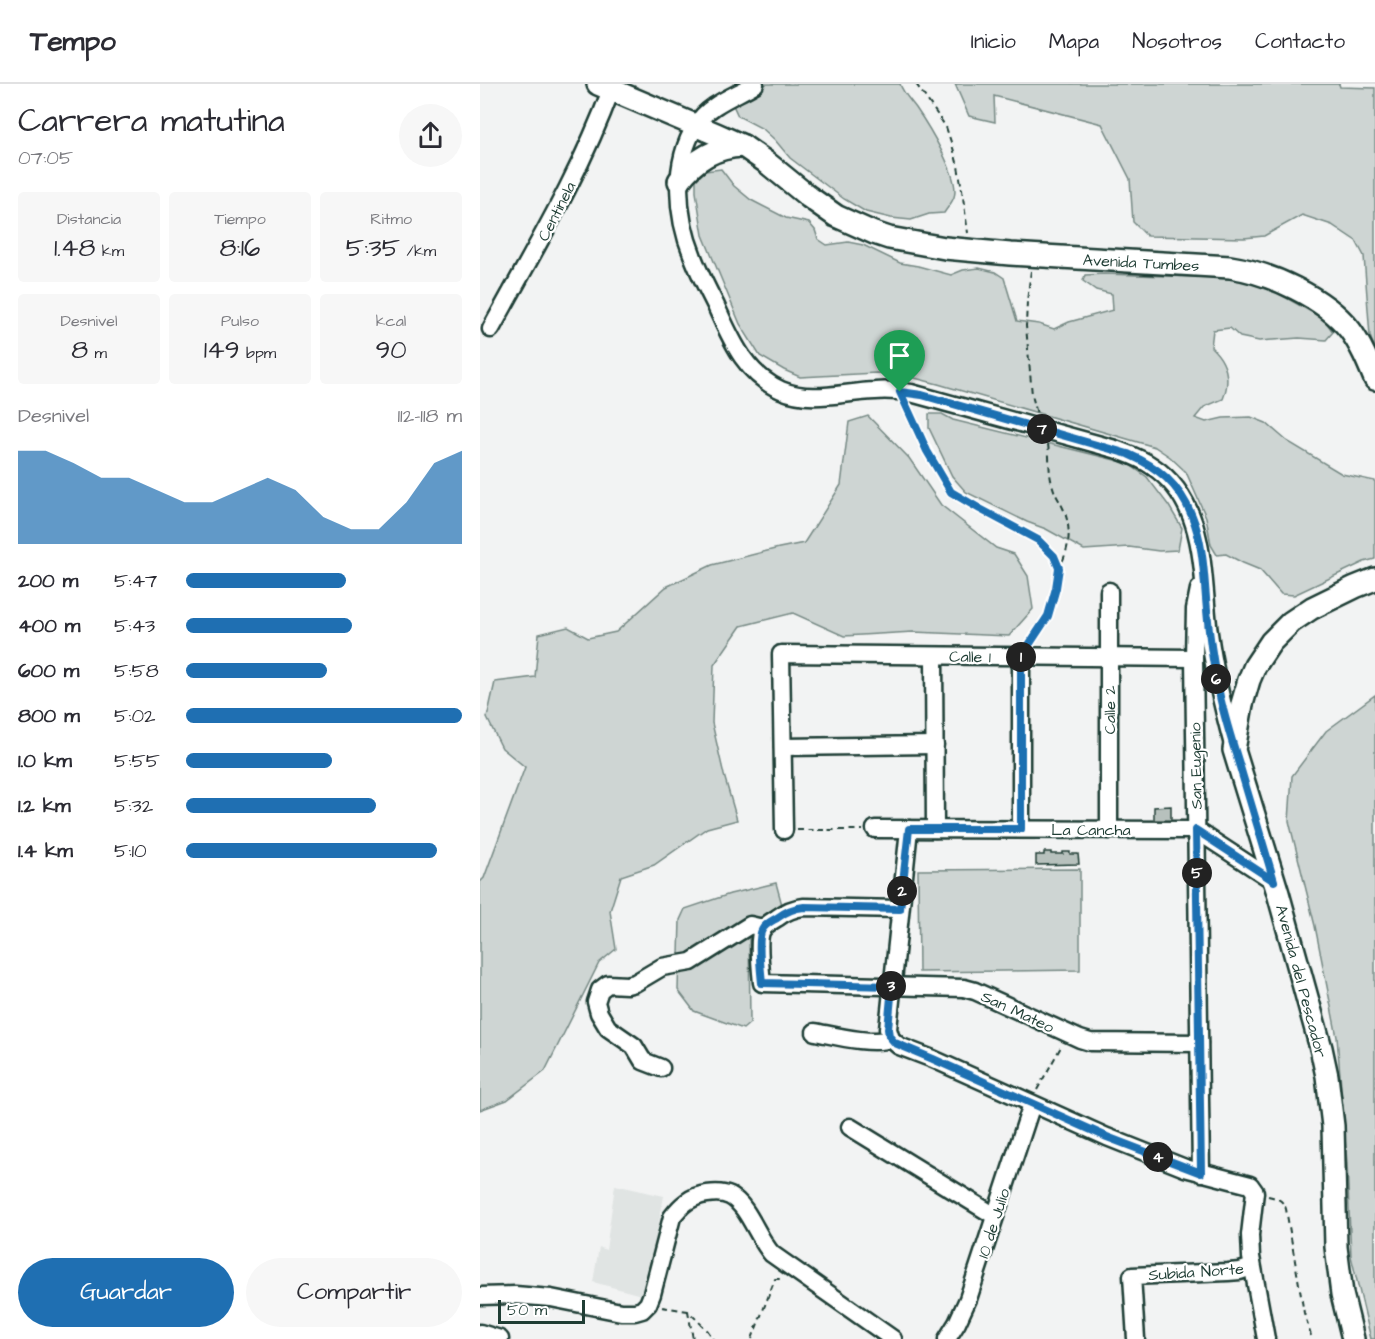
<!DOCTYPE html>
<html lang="es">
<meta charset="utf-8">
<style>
body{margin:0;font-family:"Architects Daughter",sans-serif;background:#f7f7f7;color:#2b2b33;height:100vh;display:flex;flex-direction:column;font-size:22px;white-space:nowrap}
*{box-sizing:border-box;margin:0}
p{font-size:20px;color:#7c7c81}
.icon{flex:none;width:33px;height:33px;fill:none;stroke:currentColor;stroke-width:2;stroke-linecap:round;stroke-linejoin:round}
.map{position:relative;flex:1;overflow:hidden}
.drawer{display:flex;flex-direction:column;background:#fff;width:480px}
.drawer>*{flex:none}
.scale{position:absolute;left:18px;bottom:15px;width:87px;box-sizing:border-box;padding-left:6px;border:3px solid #1f3d34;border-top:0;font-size:16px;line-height:21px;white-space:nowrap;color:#1f3d34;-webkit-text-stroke:4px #fff;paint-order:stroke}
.pin{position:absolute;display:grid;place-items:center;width:51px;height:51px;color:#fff;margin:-62px -26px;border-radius:50% 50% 50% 0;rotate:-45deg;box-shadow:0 0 6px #0007}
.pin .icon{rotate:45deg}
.km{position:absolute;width:30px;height:30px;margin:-15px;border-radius:50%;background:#222;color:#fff;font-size:16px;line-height:30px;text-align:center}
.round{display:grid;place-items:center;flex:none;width:63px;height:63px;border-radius:32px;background:#f7f7f7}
.head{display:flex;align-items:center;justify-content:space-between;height:102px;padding:0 18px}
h1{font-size:33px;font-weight:600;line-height:45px}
.figures{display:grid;grid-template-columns:repeat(3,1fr);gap:9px;height:102px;padding:6px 18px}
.figures div{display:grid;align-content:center;border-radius:6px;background:#f7f7f7;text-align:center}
.figures b{font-size:26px;font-weight:600}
.figures small{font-size:16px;font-weight:400}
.figures p{font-size:16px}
.chart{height:168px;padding:12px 18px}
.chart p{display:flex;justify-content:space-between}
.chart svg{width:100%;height:108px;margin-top:6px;fill:#1f6fb2;opacity:.7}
.cta{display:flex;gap:12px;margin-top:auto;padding:12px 18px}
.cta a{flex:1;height:69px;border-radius:36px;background:#1f6fb2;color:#fff;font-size:24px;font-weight:600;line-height:69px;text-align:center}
.cta a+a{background:#f7f7f7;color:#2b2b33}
ul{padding:0 18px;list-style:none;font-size:20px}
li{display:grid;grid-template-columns:96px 72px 1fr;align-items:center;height:45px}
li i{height:15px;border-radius:8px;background:#1f6fb2}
header{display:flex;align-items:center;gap:36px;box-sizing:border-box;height:84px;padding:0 30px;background:#fff;border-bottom:2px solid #e1e1e2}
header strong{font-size:28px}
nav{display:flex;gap:33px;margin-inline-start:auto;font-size:21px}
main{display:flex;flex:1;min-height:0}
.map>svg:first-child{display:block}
.built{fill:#e0e4e3}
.green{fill:#ced5d3;stroke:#768984;stroke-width:1.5}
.building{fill:#b7c1bd;stroke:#1f3d34;stroke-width:1.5}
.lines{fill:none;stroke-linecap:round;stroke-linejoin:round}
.minor-casing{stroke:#1f3d34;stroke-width:21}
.major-casing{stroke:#1f3d34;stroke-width:26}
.path{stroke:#1f3d34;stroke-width:2;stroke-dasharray:6 4.5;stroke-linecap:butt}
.minor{stroke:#fff;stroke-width:16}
.major{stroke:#fff;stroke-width:21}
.route-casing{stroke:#fff;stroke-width:12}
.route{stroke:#1f6fb2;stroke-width:8}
.labels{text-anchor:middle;stroke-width:4.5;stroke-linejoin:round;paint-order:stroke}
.street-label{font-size:16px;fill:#1f3d34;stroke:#fff}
</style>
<header>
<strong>Tempo</strong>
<nav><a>Inicio</a><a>Mapa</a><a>Nosotros</a><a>Contacto</a></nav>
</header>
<main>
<section class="drawer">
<div class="head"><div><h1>Carrera matutina</h1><p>07:05</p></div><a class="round"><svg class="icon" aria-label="share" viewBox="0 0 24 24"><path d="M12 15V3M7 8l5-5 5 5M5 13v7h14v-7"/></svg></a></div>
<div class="figures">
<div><p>Distancia</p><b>1.48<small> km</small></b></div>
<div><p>Tiempo</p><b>8:16</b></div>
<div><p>Ritmo</p><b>5:35<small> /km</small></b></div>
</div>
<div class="figures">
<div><p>Desnivel</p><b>8<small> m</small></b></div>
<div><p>Pulso</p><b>149<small> bpm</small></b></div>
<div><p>kcal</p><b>90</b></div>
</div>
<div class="chart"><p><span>Desnivel</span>112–118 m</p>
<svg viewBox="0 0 160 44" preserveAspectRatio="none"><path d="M0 44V6L10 6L20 11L30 17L40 17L50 22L60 27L70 27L80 22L90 17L100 22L110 33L120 38L130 38L140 27L150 11L160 6V44z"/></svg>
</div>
<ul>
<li><b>200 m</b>5:47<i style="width:58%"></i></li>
<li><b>400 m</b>5:43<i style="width:60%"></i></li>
<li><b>600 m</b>5:58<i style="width:51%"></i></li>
<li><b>800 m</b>5:02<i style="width:100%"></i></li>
<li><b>1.0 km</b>5:55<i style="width:53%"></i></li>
<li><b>1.2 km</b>5:32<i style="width:69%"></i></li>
<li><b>1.4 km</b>5:10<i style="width:91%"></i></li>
</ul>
<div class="cta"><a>Guardar</a><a>Compartir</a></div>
</section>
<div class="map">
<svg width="895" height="1255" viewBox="0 0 895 1255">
<rect width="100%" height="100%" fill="#f2f3f3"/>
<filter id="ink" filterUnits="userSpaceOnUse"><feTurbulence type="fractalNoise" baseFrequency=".0167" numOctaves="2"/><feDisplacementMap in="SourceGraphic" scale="12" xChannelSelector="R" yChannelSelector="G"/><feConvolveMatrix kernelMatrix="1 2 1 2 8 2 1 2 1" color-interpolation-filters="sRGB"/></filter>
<g filter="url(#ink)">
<polygon class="built" points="135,1101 184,1112 165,1212 113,1198 119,1163 126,1166"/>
<g class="green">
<path d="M286 0H420C423 9 430 16 436 24 447 40 481 94 474 113 472 119 467 124 464 129L449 130 431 136 411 134 386 128 364 115 310 74 295 56 283 45 258 32 253 21 266 15Z"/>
<polygon points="475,0 859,0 860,3 895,4 895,265 890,252 884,172 876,157 852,141 822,131 784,152 764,154 667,152 653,138 650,95 622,40 514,12 515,38 489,32"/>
<path d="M241 85 254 102 271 116 306 134 329 139 335 146 338 155 347 161 368 158 383 161 420 179 438 182 471 191 483 186 499 184 515 188 524 194 537 237 559 240 574 245 589 238 633 226 632 210 616 206 603 197 605 191 624 190 748 194 772 198 785 202 844 235 853 248 846 256 819 254 779 257 760 253 750 244 733 246 731 263C747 278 751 295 743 315L724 323 715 334 726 338 743 334 771 333 786 339 807 357 862 390 895 397V475L884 478 814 511 801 510 780 486 763 479 746 470 737 471 731 461 726 433 706 388 690 373 675 363 458 300 419 290 396 289 320 293 304 286 280 272 260 240 223 151 216 108V96L225 87Z"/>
<polygon points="449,330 462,330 473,336 647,379 667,393 689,422 702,444 698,466 679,467 649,463 604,466 566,445 547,438 486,408 472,392 449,344"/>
<polygon points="388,332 429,374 461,421 516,464 534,470 548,492 553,525 529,552 433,548 364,552 313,529 261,542 234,581 232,639 244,691 257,736 227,744 174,781 141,792 130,827 136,865 119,879 65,987 27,1016 0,1026 0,798 4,794 45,683 22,664 7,634 15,598 55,593 59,550 88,543 108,554 136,548 186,503 232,481 299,464 324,459 361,401 369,338"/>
<polygon points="895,611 895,1255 891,1255 871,1172 867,1079 857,953 835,842 809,737 812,692 846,647"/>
<polygon points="600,785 600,886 439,888 438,786"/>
<polygon points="296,799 302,821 276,838 269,845 270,939 263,945 214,927 198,906 200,836 205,825 250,810"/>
</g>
<g class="building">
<polygon points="691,722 691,738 674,738 674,723"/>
<polygon points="564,768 571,768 571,770 583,770 583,768 590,768 590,770 598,770 599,780 556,781 556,771 564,771"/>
</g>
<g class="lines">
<defs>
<g id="minor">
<path d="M275 0C255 12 229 20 216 41 192 80 196 131 213 173 219 189 228 206 236 222 251 255 265 290 301 306 332 319 363 308 395 307 407 306 419 307 431 309L635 365C648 370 661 374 672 382 728 419 721 491 729 549 734 587 743 624 753 661"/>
<path d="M11 245C54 166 100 90 131 6"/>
<polyline points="719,505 715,525 714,574 721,1089"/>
<polyline points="629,507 629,746"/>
<polyline points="454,572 455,745"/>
<polyline points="303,663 455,661"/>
<polyline points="395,745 716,746 794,797"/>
<polyline points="541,745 541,573"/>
<polyline points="304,746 301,570 714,574"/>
<path d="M420 825 324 823C313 824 305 828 297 834 292 837 285 841 282 846 277 854 281 889 282 899L484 904 495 907 600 955 610 958 719 959"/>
<path d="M335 948C356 952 391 961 411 955"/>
<polyline points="411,955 419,962 453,975 627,1053 705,1084 770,1101 775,1108 770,1151 771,1173 786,1255"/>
<polyline points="411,955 408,945 429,745"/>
<polyline points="181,984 163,977 154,962 128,944 119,929 116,918 120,906 128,900 147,901 155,899 182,883 211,878 270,841 283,844"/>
<polyline points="370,1043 515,1132"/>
<path d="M0 1212 35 1211 71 1214 141 1228H155L162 1226 168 1220 172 1210 192 1133C201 1121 211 1112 227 1110 234 1109 244 1109 250 1112 268 1121 278 1155 292 1170L413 1255"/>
<polyline points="0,1249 20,1255"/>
<polyline points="467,1255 477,1239 488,1215 552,1020"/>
<polyline points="656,1255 652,1192 748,1188 760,1187 772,1183"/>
</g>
<g id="major">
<path d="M118 0 236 50 263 62 286 78 329 113 356 132 394 149 409 154 465 164 530 170 750 183C790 189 844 213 870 246 881 261 888 278 895 295"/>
<path d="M199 97C215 75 235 63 263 62"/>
<polyline points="873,1255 862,1210 856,1163 853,1042 847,992 841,964 798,809 754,666 762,620 769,596 775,582 791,558 811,538 832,524 875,503 895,495"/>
</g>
</defs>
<use href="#minor" class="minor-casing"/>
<use href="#major" class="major-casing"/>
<g class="path">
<polyline points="436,0 466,43 473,64 478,82 482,106 488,149"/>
<polyline points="551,187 547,217 546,242 552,311 557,330"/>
<polyline points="427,322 447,367 471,408 500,425 558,455 574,472 579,484 576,504 568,532 551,558"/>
<path d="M568 360C570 375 568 389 573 403 575 411 580 417 583 424 592 444 590 465 579 484"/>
<polyline points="317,746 383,746"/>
<polyline points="557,1006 582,961"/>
<path d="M788 1112C797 1114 803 1116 806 1125L824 1229 832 1255"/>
<polyline points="182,1223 208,1227 228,1247 233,1255"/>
<polyline points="208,1227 213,1255"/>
<polyline points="272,1255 295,1195 302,1195"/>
</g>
<use href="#minor" class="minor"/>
<use href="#major" class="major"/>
</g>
</g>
<g class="lines" filter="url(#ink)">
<defs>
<path id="route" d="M420 308 442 311 648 370C678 383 699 400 712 432 724 461 724 495 727 526 729 552 733 578 738 603 743 630 752 657 760 683 771 721 783 759 794 797L716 746 721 1089 627 1053 453 975 415 959 409 952 408 945 412 902 282 899C281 889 277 854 282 846 285 840 292 837 297 834 305 828 313 824 324 823L420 825 429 745H541V573L568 532 576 504 579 484 574 472 558 456 500 425 471 408 447 367Z"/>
</defs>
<use href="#route" class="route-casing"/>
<use href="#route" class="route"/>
</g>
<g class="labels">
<g class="street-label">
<text transform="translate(76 127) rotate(-63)" y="6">Centinela</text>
<text transform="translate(661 178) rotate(3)" y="6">Avenida Tumbes</text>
<text transform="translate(490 572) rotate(1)" y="6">Calle 1</text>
<text transform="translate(629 626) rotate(-90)" y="6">Calle 2</text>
<text transform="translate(715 682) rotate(-91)" y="6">San Eugenio</text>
<text x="611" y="751">La Cancha</text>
<text transform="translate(822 897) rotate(75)" y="6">Avenida del Pescador</text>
<text transform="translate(538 927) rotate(25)" y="6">San Mateo</text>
<text transform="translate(513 1139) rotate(-72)" y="6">10 de Julio</text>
<text transform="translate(716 1187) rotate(-4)" y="6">Subida Norte</text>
</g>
</g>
</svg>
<div class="scale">50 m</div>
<div class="pin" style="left:420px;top:308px;background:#1e9e55"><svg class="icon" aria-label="arrive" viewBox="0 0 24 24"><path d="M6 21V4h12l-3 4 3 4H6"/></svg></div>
<b class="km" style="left:541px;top:573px">1</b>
<b class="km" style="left:422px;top:807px">2</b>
<b class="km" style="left:411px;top:902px">3</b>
<b class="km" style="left:678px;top:1073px">4</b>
<b class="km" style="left:717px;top:789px">5</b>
<b class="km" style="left:736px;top:595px">6</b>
<b class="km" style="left:562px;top:345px">7</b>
</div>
</main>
